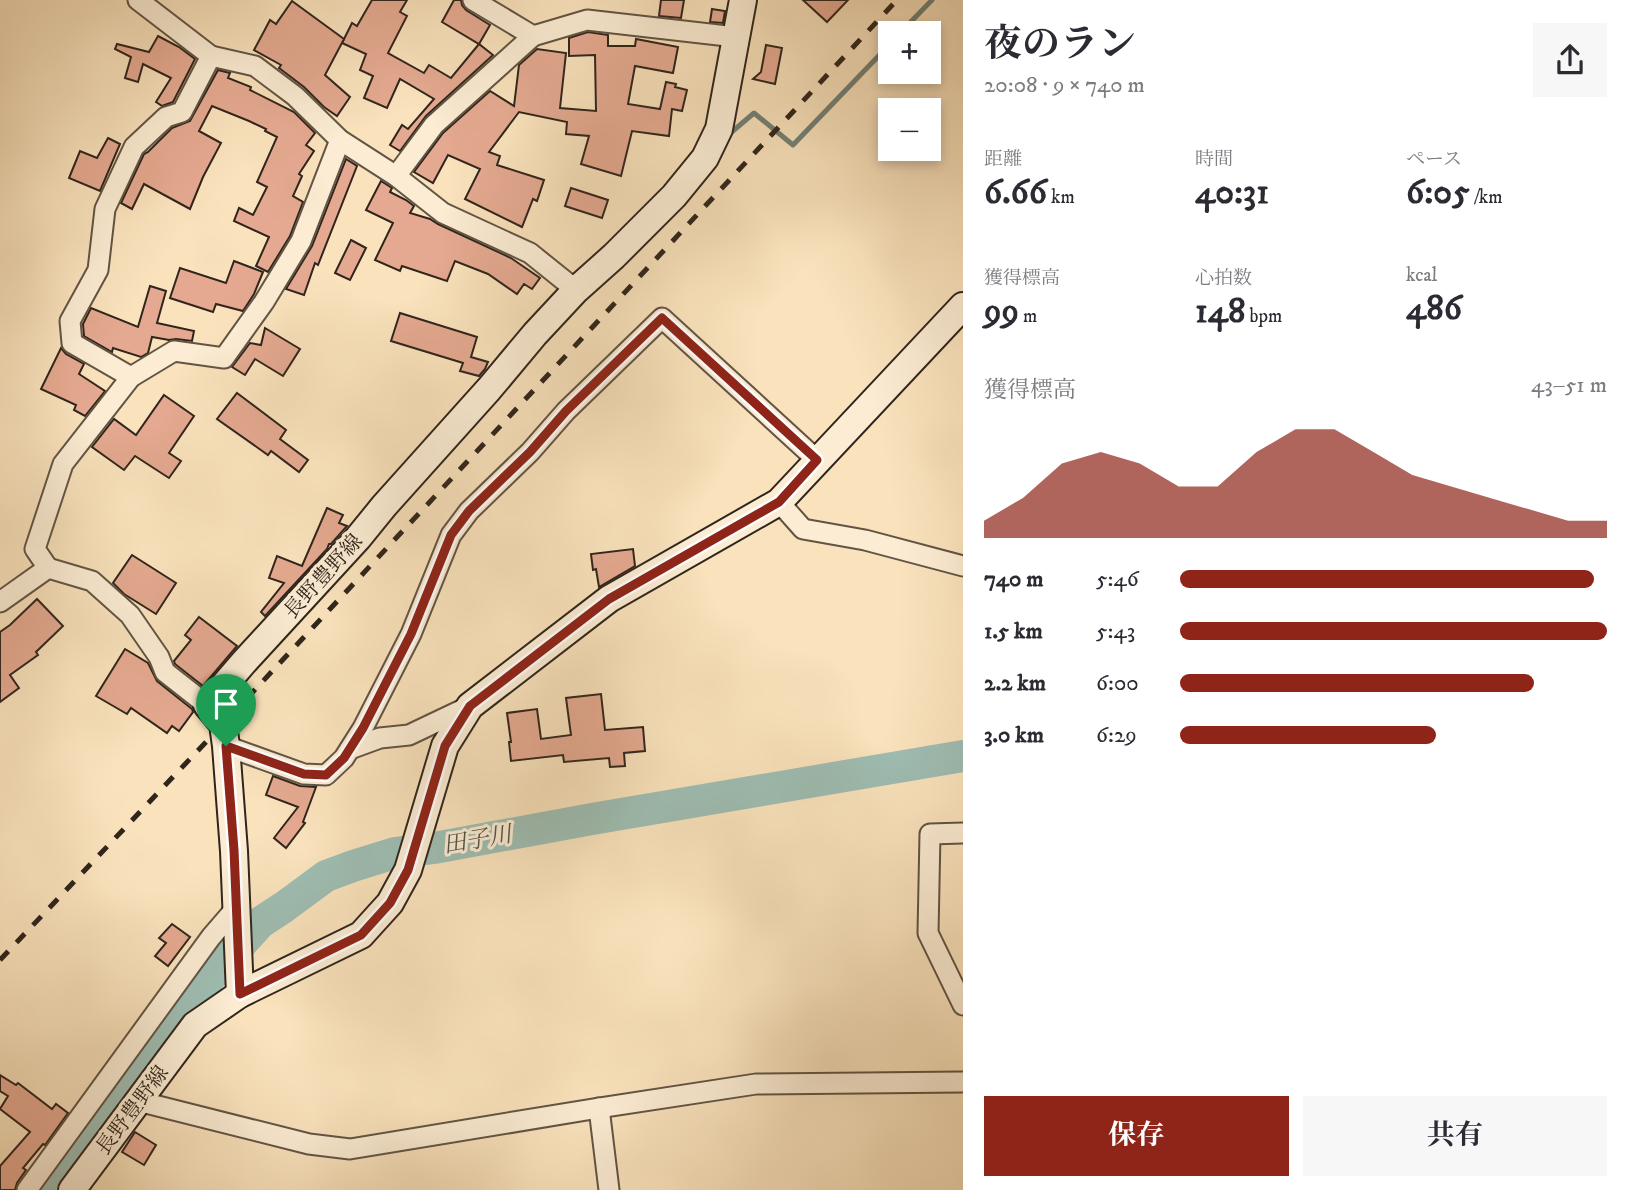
<!DOCTYPE html>
<html lang="ja">
<meta charset="utf-8">
<style>
body{margin:0;font-family:"IM FELL DW Pica","Noto Serif JP",serif;background:#f7f7f7;color:#2b2b33;height:100vh;display:flex;flex-direction:column;font-size:26px;white-space:nowrap}
*{box-sizing:border-box;margin:0}
p{font-size:23px;color:#7c7c81}
.icon{flex:none;width:38px;height:38px;fill:none;stroke:currentColor;stroke-width:2;stroke-linecap:round;stroke-linejoin:round}
.map{position:relative;flex:1;overflow:hidden}
.sheet{display:flex;flex-direction:column;background:#fff;width:665px}
.sheet>*{flex:none}
.buttons{position:absolute;left:878px;top:21px;display:grid;gap:14px}
.buttons a{display:grid;place-items:center;width:63px;height:63px;border-radius:0px;background:#fff;box-shadow:0 4px 10px #0003;font-size:35px}
.pin{position:absolute;display:grid;place-items:center;width:60px;height:60px;color:#fff;margin:-72px -30px;border-radius:50% 50% 50% 0;rotate:-45deg;box-shadow:0 0 7px #0007}
.pin .icon{rotate:45deg}
.round{display:grid;place-items:center;flex:none;width:74px;height:74px;border-radius:0px;background:#f7f7f7}
.headline{display:flex;align-items:center;justify-content:space-between;height:119px;padding:0 21px}
h1{font-size:38px;font-weight:700;line-height:52px}
.metrics{display:grid;grid-template-columns:repeat(3,1fr);gap:10px;height:119px;padding:7px 21px}
.metrics div{display:grid;align-content:center}
.metrics b{font-size:35px;font-weight:700}
.metrics small{font-size:19px;font-weight:400}
.metrics p{font-size:19px}
.chart{height:196px;padding:14px 21px}
.chart p{display:flex;justify-content:space-between}
.chart svg{width:100%;height:126px;margin-top:7px;fill:#8f2418;opacity:.7}
.primary-button{display:flex;gap:14px;margin-top:auto;padding:14px 21px}
.primary-button a{flex:1;height:80px;border-radius:0px;background:#8f2418;color:#fff;font-size:28px;font-weight:700;line-height:80px;text-align:center}
.primary-button a+a{background:#f7f7f7;color:#2b2b33}
ul{padding:0 21px;list-style:none;font-size:23px}
li{display:grid;grid-template-columns:112px 84px 1fr;align-items:center;height:52px}
li i{height:18px;border-radius:9px;background:#8f2418}
main{display:flex;flex:1;min-height:0}
.map>svg:first-child{display:block}
.lines{fill:none;stroke-linecap:round;stroke-linejoin:round}
.stream{stroke:#728076;stroke-width:5}
.river{stroke:#9ebdb2;stroke-width:32}
.building{fill:#e4a990;stroke:#30251c;stroke-width:2}
.street-casing{stroke:#625444;stroke-width:23}
.secondary-casing{stroke:#30251c;stroke-width:30}
.street{stroke:#fbecd3;stroke-width:19}
.secondary{stroke:#fbecd3;stroke-width:26}
.rail{stroke:#30251c;stroke-width:5;stroke-dasharray:12 12;stroke-linecap:butt}
.route-casing{stroke:#fff;stroke-width:14}
.route{stroke:#8f2418;stroke-width:9}
.labels{text-anchor:middle;stroke-width:6;stroke-linejoin:round;paint-order:stroke}
.street-label{font-size:21px;fill:#30251c;stroke:#fbecd3}
.water-label{font-size:23px;font-style:italic;fill:#515349;stroke:#fbecd3}
</style>
<main>
<div class="map">
<svg width="963" height="1190" viewBox="0 0 963 1190">
<rect width="100%" height="100%" fill="#f9e2bc"/>
<filter id="stains"><feTurbulence type="fractalNoise" baseFrequency=".00286" numOctaves="4"/><feColorMatrix values="0 0 0 0 .2 0 0 0 0 .09 0 0 0 0 .02 0 0 0 .5 -.17"/></filter>
<radialGradient id="worn" r=".72"><stop offset=".6" stop-color="#630" stop-opacity="0"/><stop offset="1" stop-color="#630" stop-opacity=".3"/></radialGradient>
<g class="lines">
<g class="stream">
<polyline points="900,33 932,0"/>
<polyline points="727,136 754,113 793,145 891,43"/>
</g>
<polyline class="river" points="49,1190 212,975 261,922 284,907 326,876 353,866 395,853 434,848 592,819 963,756"/>
</g>
<g class="building">
<polygon points="372,0 407,0 400,12 407,16 388,53 424,73 429,65 451,78 479,44 493,55 426,116 400,151 390,145 402,125 408,129 434,99 400,79 387,108 364,98 373,76 360,70 366,54 342,43 352,23 357,26"/>
<polygon points="454,0 461,0 462,5 466,10 490,25 479,44 442,22"/>
<polygon points="661,0 684,0 681,18 659,16"/>
<polygon points="803,0 848,0 827,22"/>
<polygon points="292,1 344,39 325,75 350,97 337,116 324,107 304,87 279,68 281,65 254,50 270,20 276,24"/>
<polygon points="712,9 725,11 723,23 710,22"/>
<polygon points="588,32 608,35 608,46 635,46 636,39 678,47 673,73 635,66 628,104 660,109 666,82 676,84 675,87 687,90 682,111 672,109 669,136 632,131 621,176 581,164 589,136 566,134 567,122 519,112 489,152 500,156 497,165 544,180 537,201 533,199 522,227 465,199 480,169 448,155 433,183 414,172 443,133 490,91 514,106 519,65 537,49 566,53 560,108 596,111 595,55 569,56 569,38"/>
<polygon points="158,36 179,47 195,59 173,102 162,106 156,102 171,78 143,64 138,82 125,78 131,57 115,49 117,44 149,52"/>
<polygon points="766,45 782,48 775,84 753,79 761,72"/>
<polygon points="218,70 230,73 228,78 251,87 250,90 294,112 315,133 306,145 314,151 299,174 302,176 293,196 303,202 290,236 268,272 256,266 269,237 234,221 239,208 253,215 267,187 257,182 277,137 265,131 266,129 249,121 212,106 199,131 221,143 203,177 190,209 144,184 132,209 121,203 144,154 148,152 172,128 190,121"/>
<polygon points="108,138 120,144 100,191 69,178 80,151 97,158"/>
<polygon points="346,159 357,166 318,265 315,263 304,295 286,289 312,246"/>
<polygon points="381,181 392,188 390,192 406,200 414,206 410,213 430,219 438,224 511,258 540,278 532,289 524,284 517,294 488,274 455,261 447,281 402,266 400,271 375,260 393,223 366,210"/>
<polygon points="571,188 608,200 602,218 565,206"/>
<polygon points="351,240 366,248 350,280 335,273"/>
<polygon points="234,261 263,272 254,294 243,311 216,304 213,312 170,298 180,268 226,283"/>
<polygon points="150,286 166,291 157,323 194,331 192,341 176,339 169,340 152,337 148,353 141,357 113,348 112,352 84,336 83,324 91,308 138,327"/>
<polygon points="400,313 477,337 471,357 488,362 485,369 479,376 460,371 463,363 391,341"/>
<polygon points="265,328 300,349 283,376 255,359 245,375 232,367 250,343 261,345"/>
<polygon points="61,348 66,354 84,364 79,374 105,391 85,416 74,410 76,405 41,389"/>
<polygon points="237,393 286,430 280,439 308,460 299,472 271,451 268,455 217,419"/>
<polygon points="164,395 194,416 169,453 181,461 169,478 135,456 124,470 92,447 114,419 136,435"/>
<polygon points="327,508 343,515 339,523 347,526 331,544 329,544 327,549 265,616 261,612 284,583 269,578 277,556 302,566"/>
<polygon points="633,549 635,566 599,587 596,569 593,570 591,554"/>
<polygon points="132,555 176,583 156,614 124,594 113,583"/>
<polygon points="37,599 63,626 36,652 38,655 10,675 19,688 0,702 0,632 10,625"/>
<polygon points="199,617 237,646 203,686 175,664 174,661 191,640 185,635"/>
<polygon points="125,649 148,663 157,681 192,709 193,712 179,731 172,726 167,733 131,708 127,714 96,696"/>
<polygon points="601,694 605,730 643,727 645,751 624,753 625,766 610,767 609,758 564,762 563,755 511,761 509,742 511,742 507,713 537,709 541,739 571,735 566,698"/>
<polygon points="273,776 300,786 316,787 303,822 305,823 286,848 274,838 298,807 266,795"/>
<polygon points="172,924 190,937 168,966 155,956 166,943 159,938"/>
<polygon points="0,1075 16,1085 18,1083 52,1109 56,1104 68,1113 45,1145 43,1144 23,1168 26,1170 17,1183 15,1190 0,1190 0,1166 30,1132 0,1109 8,1096 0,1091"/>
<polygon points="135,1132 156,1145 144,1165 122,1152"/>
</g>
<g class="lines">
<defs>
<g id="street">
<polyline points="138,0 211,56 255,66 295,96 340,140 396,176 443,213 530,253 576,290"/>
<polyline points="473,0 533,36 587,20 736,37"/>
<polyline points="396,176 434,125 533,36"/>
<polyline points="131,377 72,343 70,321 98,270 105,209 134,147 166,117 182,112 211,56"/>
<polyline points="779,502 803,529 865,540 963,566"/>
<polyline points="48,568 35,549 63,464 131,377 174,351 224,358 264,302 301,241 340,140"/>
<polyline points="0,602 48,568 92,581 130,615 159,657 165,672 207,705"/>
<polyline points="226,746 304,774 326,775 344,758 363,728 411,634 451,535 469,511 530,452 566,411 662,318 817,460"/>
<polyline points="350,749 380,738 409,735 470,706"/>
<polyline points="963,833 930,834 928,933 963,1005"/>
<polyline points="138,1101 309,1144 350,1149 599,1108 756,1084 963,1082"/>
<polyline points="599,1108 609,1190"/>
<polyline points="27,1190 211,937 236,908"/>
</g>
<g id="secondary">
<polyline points="240,994 361,935 390,903 408,870 445,746 470,706 609,599 779,502 963,306"/>
<polyline points="72,1190 195,1025 240,994 234,851 226,746 223,724 207,705 244,662 358,538 384,506 489,389 535,334 576,290 614,256 674,196 705,158 719,129 743,0"/>
</g>
</defs>
<use href="#street" class="street-casing"/>
<use href="#secondary" class="secondary-casing"/>
<use href="#street" class="street"/>
<use href="#secondary" class="secondary"/>
<polyline class="rail" points="0,960 223,724 897,0"/>
</g>
<g class="lines">
<defs>
<polygon id="route" points="662,318 817,460 779,502 609,599 470,706 445,746 408,870 390,903 361,935 240,994 234,850 226,746 304,774 326,775 344,758 363,728 411,634 451,535 469,511 530,452 566,411"/>
</defs>
<use href="#route" class="route-casing"/>
<use href="#route" class="route"/>
</g>
<g class="labels">
<g class="street-label">
<text transform="translate(323 576) rotate(-48)" y="7">長野豊野線</text>
<text transform="translate(132 1110) rotate(-53)" y="7">長野豊野線</text>
</g>
<g class="water-label">
<text transform="translate(477 839) rotate(-10)" y="8">田子川</text>
</g>
</g>
<rect width="100%" height="100%" filter="url(#stains)"/>
<rect width="100%" height="100%" fill="url(#worn)"/>
</svg>
<div class="buttons">
<a>+</a>
<a>−</a>
</div>
<div class="pin" style="left:226px;top:746px;background:#1e9e55"><svg class="icon" aria-label="arrive" viewBox="0 0 24 24"><path d="M6 21V4h12l-3 4 3 4H6"/></svg></div>
</div>
<section class="sheet">
<div class="headline"><div><h1>夜のラン</h1><p>20:08 · 9 × 740 m</p></div><a class="round"><svg class="icon" aria-label="share" viewBox="0 0 24 24"><path d="M12 15V3M7 8l5-5 5 5M5 13v7h14v-7"/></svg></a></div>
<div class="metrics">
<div><p>距離</p><b>6.66<small> km</small></b></div>
<div><p>時間</p><b>40:31</b></div>
<div><p>ペース</p><b>6:05<small> /km</small></b></div>
</div>
<div class="metrics">
<div><p>獲得標高</p><b>99<small> m</small></b></div>
<div><p>心拍数</p><b>148<small> bpm</small></b></div>
<div><p>kcal</p><b>486</b></div>
</div>
<div class="chart"><p><span>獲得標高</span>43–51 m</p>
<svg viewBox="0 0 160 44" preserveAspectRatio="none"><path d="M0 44V38L10 30L20 18L30 14L40 18L50 26L60 26L70 14L80 6L90 6L100 14L110 22L120 26L130 30L140 34L150 38L160 38V44z"/></svg>
</div>
<ul>
<li><b>740 m</b>5:46<i style="width:97%"></i></li>
<li><b>1.5 km</b>5:43<i style="width:100%"></i></li>
<li><b>2.2 km</b>6:00<i style="width:83%"></i></li>
<li><b>3.0 km</b>6:29<i style="width:60%"></i></li>
</ul>
<div class="primary-button"><a>保存</a><a>共有</a></div>
</section>
</main>
